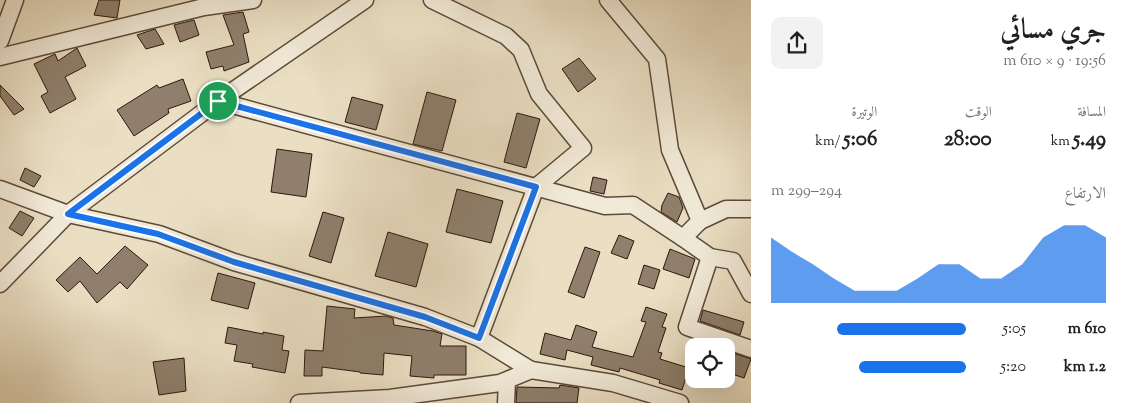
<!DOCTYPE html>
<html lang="ar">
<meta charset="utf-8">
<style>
body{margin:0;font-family:"Sorts Mill Goudy",Amiri,serif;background:#f2f2f2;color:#202124;direction:rtl;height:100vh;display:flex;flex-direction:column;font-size:19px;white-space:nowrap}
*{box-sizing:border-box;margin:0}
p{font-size:16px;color:#757577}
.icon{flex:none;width:28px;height:28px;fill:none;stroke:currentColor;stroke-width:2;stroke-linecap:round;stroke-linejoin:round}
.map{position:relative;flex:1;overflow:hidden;direction:ltr}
.sheet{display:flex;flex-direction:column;background:#fff;width:375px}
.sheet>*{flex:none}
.tools{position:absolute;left:685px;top:338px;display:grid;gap:10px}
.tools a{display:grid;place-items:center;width:50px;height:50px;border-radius:10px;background:#fff;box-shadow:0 5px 20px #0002;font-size:25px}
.pin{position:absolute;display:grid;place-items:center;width:42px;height:42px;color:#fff;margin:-21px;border:2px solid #fff;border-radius:50%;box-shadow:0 1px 5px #0007}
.round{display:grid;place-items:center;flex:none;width:52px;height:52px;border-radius:10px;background:#f2f2f2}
.head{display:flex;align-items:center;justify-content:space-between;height:85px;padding:0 20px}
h1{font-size:28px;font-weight:700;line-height:38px}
.stats{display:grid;grid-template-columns:repeat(3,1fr);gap:8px;height:85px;padding:5px 20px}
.stats div{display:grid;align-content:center}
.stats b{font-size:21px;font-weight:700}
.stats small{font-size:14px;font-weight:400}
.stats p{font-size:14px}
.chart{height:140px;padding:10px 20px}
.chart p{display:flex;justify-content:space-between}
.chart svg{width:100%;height:90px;margin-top:5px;fill:#1a73e8;opacity:.7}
ul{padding:0 20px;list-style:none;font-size:16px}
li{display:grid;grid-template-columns:80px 60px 1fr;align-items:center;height:38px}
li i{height:12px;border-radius:6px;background:#1a73e8}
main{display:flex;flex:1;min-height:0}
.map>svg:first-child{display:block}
.building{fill:#8f7f6c;stroke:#2c180d}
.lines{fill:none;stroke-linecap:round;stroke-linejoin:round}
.minor-casing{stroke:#5c4a3a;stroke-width:19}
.minor{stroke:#f1ead8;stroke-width:16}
.route-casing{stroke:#fff;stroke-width:10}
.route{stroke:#1a73e8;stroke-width:6}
</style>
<main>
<section class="sheet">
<div class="head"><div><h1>جري مسائي</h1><p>19:56 · 9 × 610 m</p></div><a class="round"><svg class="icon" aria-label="share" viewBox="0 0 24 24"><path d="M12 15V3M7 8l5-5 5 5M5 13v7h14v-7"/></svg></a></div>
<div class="stats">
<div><p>المسافة</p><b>5.49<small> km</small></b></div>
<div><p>الوقت</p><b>28:00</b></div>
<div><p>الوتيرة</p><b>5:06<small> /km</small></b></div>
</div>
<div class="chart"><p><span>الارتفاع</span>294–299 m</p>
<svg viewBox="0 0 160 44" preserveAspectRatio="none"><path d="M0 44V12L10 19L20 25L30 32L40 38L50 38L60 38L70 32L80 25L90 25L100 32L110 32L120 25L130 12L140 6L150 6L160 12V44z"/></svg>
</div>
<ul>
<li><b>610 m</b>5:05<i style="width:66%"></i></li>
<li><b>1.2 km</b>5:20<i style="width:55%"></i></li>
</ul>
</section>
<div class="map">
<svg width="751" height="403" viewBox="0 0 751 403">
<rect width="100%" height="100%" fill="#eadfc3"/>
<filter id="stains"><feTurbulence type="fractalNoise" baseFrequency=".004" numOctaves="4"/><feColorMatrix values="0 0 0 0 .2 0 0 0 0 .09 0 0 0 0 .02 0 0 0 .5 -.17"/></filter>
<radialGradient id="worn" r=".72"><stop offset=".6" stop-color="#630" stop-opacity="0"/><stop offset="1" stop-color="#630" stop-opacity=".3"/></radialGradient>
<g class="building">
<polygon points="99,0 120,0 117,18 94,15"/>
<polygon points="243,12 249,32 243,34 249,62 224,71 223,66 211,69 206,52 234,45 223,15"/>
<polygon points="194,20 199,35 180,42 174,25"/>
<polygon points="155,29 164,44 146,49 137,35"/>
<polygon points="77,48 86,66 65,77 76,99 50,113 41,96 48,92 34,64 55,54 58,61"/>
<polygon points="579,58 596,79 578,92 562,69"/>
<polygon points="183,79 191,101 168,109 169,113 134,136 117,110 157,85 159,88"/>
<polygon points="0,85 24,109 14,115 0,96"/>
<polygon points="427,92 456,100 442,151 413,144"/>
<polygon points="352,97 383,105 376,130 345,122"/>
<polygon points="517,113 540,119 526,168 504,162"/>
<polygon points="277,149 312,154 306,197 271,192"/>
<polygon points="25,168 41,176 34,187 20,180"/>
<polygon points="593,177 607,180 604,194 590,191"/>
<polygon points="457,189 503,201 491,243 446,232"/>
<polygon points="668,193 679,197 683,208 677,222 661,212 662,205"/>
<polygon points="20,211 34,218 22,236 9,228"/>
<polygon points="323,212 344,218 331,263 309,256"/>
<polygon points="388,232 428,244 416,287 375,276"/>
<polygon points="619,235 634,241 627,259 611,253"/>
<polygon points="125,246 148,265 127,289 120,282 97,303 80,281 68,292 56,280 80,257 97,274"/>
<polygon points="585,247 600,252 584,298 568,292"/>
<polygon points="670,249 695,259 689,278 663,269"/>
<polygon points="644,265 660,270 654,289 638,284"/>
<polygon points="218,273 255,283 248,309 211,300"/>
<polygon points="327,306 355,309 354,318 386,316 393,318 394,325 433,331 442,334 440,346 466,346 466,375 434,375 434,378 410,376 412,356 384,353 383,375 360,373 360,372 322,367 322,376 304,376 305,350 323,351"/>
<polygon points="646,307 667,314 662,327 666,328 658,352 662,353 660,359 689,368 682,390 659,383 660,380 620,368 619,372 591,365 593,357 567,350 565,360 540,354 545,333 571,340 576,325 597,332 592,347 633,357 646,322 641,321"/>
<polygon points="703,310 744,322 740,335 700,321"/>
<polygon points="228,327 263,334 263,332 284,336 282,350 289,351 285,373 252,367 253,364 234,361 237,345 225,343"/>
<polygon points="733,353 751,359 744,378 726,372"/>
<polygon points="184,358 186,391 159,395 153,362"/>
<polygon points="560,385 579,388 577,403 516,403 517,387 559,388"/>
</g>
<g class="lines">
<defs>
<g id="minor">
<polyline points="432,0 506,36 521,50 539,94 583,148 536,187 479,338"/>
<polyline points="0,41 15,0"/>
<polyline points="0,57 204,7 253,0"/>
<polyline points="218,101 605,206 633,205 683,238 700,221 670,150 657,59 608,0"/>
<polyline points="0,189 68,214 159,234 234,262 425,317 479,338 531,370"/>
<polyline points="700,221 726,209 751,209"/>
<polyline points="683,238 710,257 733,261 751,294"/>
<polyline points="710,257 687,327 751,349"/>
<polyline points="0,284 68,214 218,101 365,0"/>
<polyline points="299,403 390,398 500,383 531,370 613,383 680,403"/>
<polyline points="506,403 507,381"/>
</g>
</defs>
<use href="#minor" class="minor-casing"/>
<use href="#minor" class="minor"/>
</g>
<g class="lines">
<defs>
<polygon id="route" points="218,101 536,187 479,338 425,317 234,262 158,234 68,214"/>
</defs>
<use href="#route" class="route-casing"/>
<use href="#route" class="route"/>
</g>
<rect width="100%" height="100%" filter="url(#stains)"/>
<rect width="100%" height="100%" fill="url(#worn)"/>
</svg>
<div class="tools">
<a><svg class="icon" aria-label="locate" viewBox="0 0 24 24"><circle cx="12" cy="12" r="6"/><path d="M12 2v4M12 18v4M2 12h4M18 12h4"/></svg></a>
</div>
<div class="pin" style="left:218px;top:101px;background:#1e9e55"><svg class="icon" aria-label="arrive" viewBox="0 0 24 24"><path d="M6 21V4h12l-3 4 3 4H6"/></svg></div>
</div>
</main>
